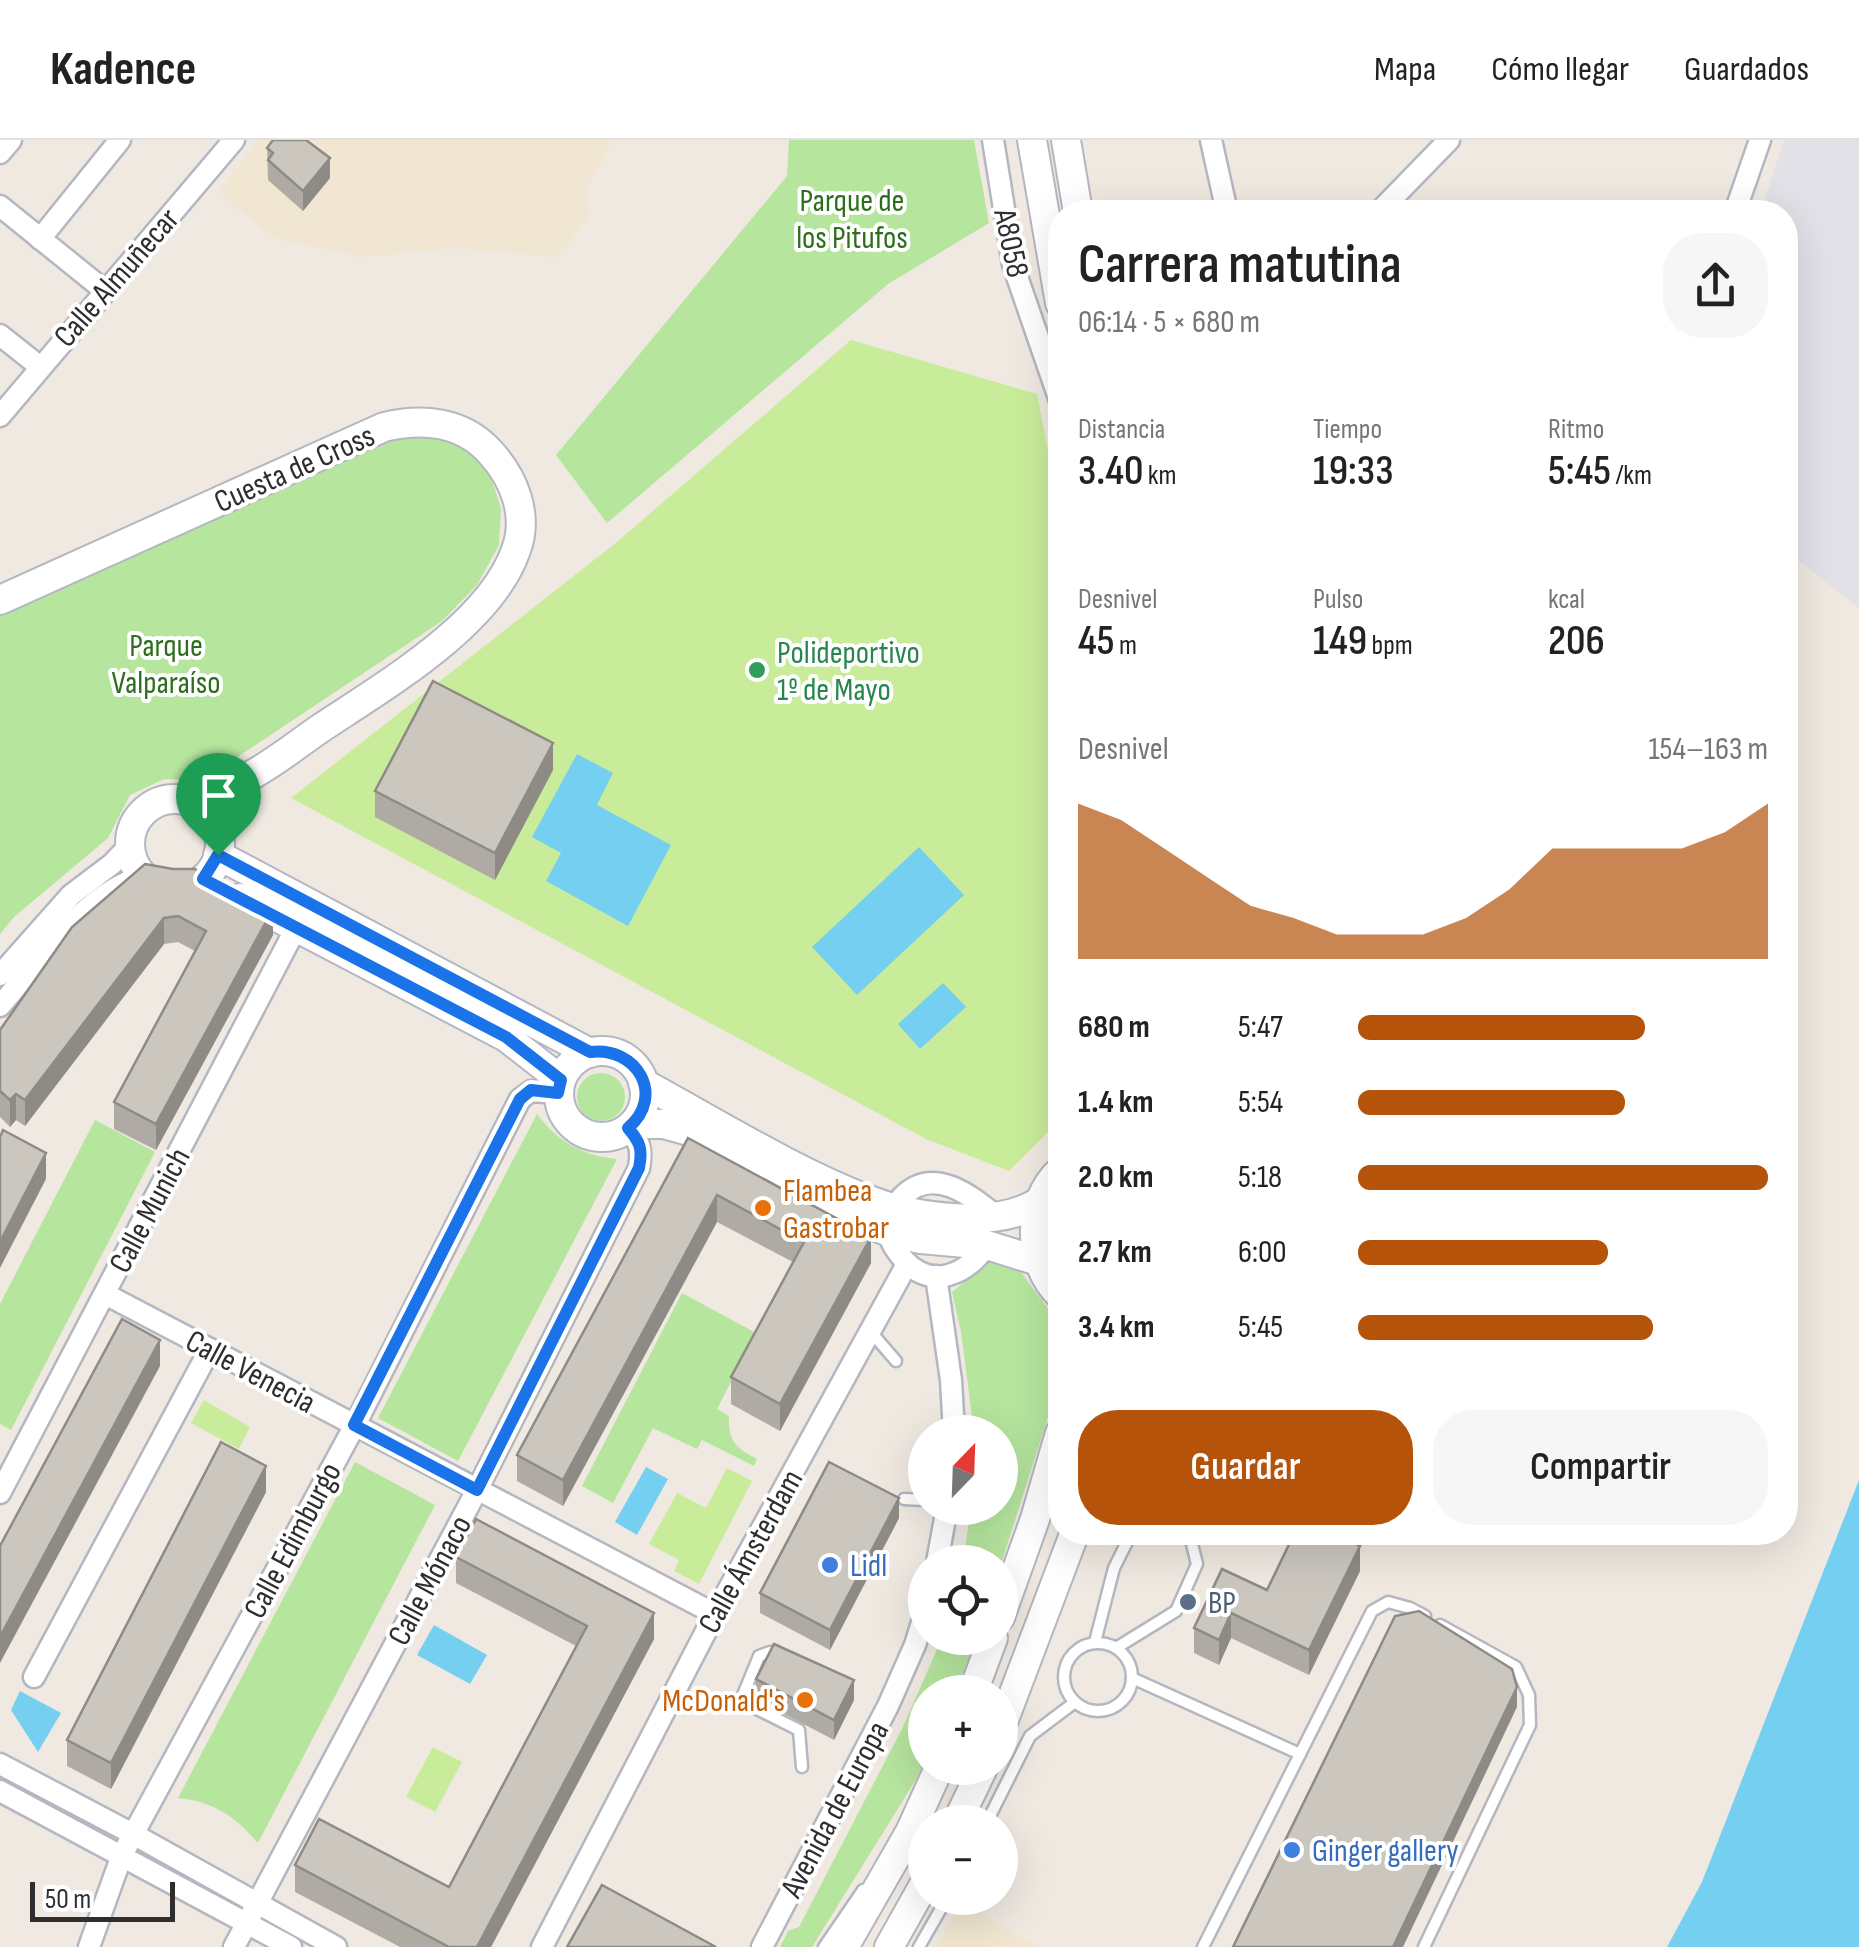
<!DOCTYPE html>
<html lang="es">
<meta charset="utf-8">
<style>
body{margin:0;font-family:"Sofia Sans Condensed",sans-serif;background:#f6f6f6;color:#222;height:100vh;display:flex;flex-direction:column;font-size:38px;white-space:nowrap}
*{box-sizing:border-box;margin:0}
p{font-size:32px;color:#767676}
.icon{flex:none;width:55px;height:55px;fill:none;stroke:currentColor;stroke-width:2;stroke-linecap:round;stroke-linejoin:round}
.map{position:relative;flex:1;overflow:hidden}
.panel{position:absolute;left:1048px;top:60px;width:750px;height:1345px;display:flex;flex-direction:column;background:#fff;border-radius:40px;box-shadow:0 10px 40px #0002}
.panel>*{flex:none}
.needle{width:65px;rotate:23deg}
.fabs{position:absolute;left:908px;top:1275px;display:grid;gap:20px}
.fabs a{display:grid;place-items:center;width:110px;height:110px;border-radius:50%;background:#fff;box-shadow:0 10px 40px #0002;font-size:50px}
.scale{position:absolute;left:30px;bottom:25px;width:145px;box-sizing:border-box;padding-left:10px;border:5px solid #2e2e2e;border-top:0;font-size:28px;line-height:35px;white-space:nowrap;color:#2e2e2e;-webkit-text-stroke:8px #fff;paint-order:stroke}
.pin{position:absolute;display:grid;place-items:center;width:85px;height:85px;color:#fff;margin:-102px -42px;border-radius:50% 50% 50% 0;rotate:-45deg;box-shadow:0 0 10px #0007}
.pin .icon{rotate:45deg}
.round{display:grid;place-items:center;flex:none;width:105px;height:105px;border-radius:40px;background:#f6f6f6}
.summary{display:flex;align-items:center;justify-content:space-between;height:170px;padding:0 30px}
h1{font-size:55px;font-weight:600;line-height:75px}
.metrics{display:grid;grid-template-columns:repeat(3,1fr);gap:15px;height:170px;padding:10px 30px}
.metrics div{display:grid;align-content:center}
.metrics b{font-size:42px;font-weight:600}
.metrics small{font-size:28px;font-weight:400}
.metrics p{font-size:28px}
.chart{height:280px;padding:20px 30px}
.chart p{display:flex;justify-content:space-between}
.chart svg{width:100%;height:180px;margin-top:10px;fill:#b45309;opacity:.7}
.button{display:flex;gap:20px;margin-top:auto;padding:20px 30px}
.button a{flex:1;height:115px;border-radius:40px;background:#b45309;color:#fff;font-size:40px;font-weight:600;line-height:115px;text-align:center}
.button a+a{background:#f6f6f6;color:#222}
ul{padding:0 30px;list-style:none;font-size:32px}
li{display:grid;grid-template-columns:160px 120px 1fr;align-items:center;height:75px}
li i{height:25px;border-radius:12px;background:#b45309}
header{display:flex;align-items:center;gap:60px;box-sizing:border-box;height:140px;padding:0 50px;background:#fff;border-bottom:2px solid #e0e0e0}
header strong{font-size:48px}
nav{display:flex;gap:55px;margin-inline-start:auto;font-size:35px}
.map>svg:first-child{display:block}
.industrial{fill:#e3e1e8}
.education{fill:#f0e6d1}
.green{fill:#b6e59e}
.pitch{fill:#c9ec9a}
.water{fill:#75cff0}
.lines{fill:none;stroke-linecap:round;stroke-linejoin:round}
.lane-casing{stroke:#b4b7c1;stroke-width:15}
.street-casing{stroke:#b4b7c1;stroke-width:25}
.secondary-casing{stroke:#b4b7c1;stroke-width:32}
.lane{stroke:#fff;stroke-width:10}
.street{stroke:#fff;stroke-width:20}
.secondary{stroke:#fff;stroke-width:28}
.wall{fill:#afaba4}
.shaded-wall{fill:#8e8b86}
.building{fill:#cbc7bf;stroke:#8e8b86;stroke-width:2.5}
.route-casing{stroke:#fff;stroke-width:20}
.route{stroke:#1a73e8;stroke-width:12}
.leisure-dot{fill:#2e9e5b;stroke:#fff;stroke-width:4}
.food-dot{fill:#e8710a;stroke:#fff;stroke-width:4}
.shop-dot{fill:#3f7fe0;stroke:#fff;stroke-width:4}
.service-dot{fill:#5c6f8a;stroke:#fff;stroke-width:4}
.labels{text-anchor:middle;stroke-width:8;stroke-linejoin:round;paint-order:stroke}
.park-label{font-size:32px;fill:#2c6e1b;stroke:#fff}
.street-label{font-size:32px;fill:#2e2e2e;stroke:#fff}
.leisure-label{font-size:32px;fill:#27864d;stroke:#fff;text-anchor:start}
.food-label{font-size:32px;fill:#c56008;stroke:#fff;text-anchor:start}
.shop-label{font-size:32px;fill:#366cbe;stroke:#fff;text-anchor:start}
.service-label{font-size:32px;fill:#4e5e75;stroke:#fff;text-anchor:start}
</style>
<header>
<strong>Kadence</strong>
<nav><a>Mapa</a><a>Cómo llegar</a><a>Guardados</a></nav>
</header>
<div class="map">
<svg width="1859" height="1807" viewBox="0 0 1859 1807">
<rect width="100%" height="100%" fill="#efe9e1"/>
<polygon class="industrial" points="1784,0 1859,0 1859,468 1785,410 1785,72 1761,72"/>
<g class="education">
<polygon points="259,0 613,0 585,50 591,75 556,117 452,108 362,117 274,98 218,52"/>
<polygon points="961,1762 1038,1807 936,1807"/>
</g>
<g class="green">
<polygon points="789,0 974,0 989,83 888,144 607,383 556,315 787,36"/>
<polygon points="414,295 443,297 469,307 486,322 501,368 499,405 477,445 442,481 239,616 197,640 164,639 130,655 108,698 14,777 0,794 0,471 389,299"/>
<circle cx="601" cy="957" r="24"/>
<path d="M537 974C557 1001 583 1016 617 1019L458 1321 378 1278Z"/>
<polygon points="95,980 155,1012 11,1290 0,1284 0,1164"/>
<polygon points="994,1118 1014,1123 1053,1175 1059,1198 1058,1246 1000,1427 1000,1422 963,1422 971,1368 1000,1368 1000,1292 974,1292 961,1192 952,1152"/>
<path d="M682 1153 756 1193 717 1269 729 1276C728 1301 735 1307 757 1319L754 1326 702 1300 697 1309 653 1288 613 1363 582 1346Z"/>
<path d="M355 1322 435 1365 258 1703C236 1677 213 1661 178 1658Z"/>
<polygon points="942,1498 977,1498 955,1552 925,1552 925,1621 915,1641 812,1807 780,1807 788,1791 799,1787 903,1587"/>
</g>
<g class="pitch">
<polygon points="851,200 1037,254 1060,374 1060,980 1009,1031 926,999 291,658 617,402"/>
<polygon points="204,1260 250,1287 239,1309 191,1283"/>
<polygon points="727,1328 752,1341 699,1444 674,1431 679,1420 649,1404 677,1353 706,1368"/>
<polygon points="433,1607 462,1622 435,1672 406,1657"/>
</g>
<g class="water">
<polygon points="577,614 613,633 597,665 671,705 628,786 546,741 561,713 532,697"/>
<polygon points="919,707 964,755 857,855 812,807"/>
<polygon points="943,843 966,867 920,909 898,884"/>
<polygon points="646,1327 668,1339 637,1395 615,1382"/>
<polygon points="1859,1340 1859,1807 1667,1807 1702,1742"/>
<polygon points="434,1485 487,1515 470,1544 417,1515"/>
<polygon points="20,1551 61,1573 38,1612 11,1570"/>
</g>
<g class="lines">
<defs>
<g id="lane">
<polyline points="871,1192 896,1221"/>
<polyline points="904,1359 925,1360"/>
<polyline points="1095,1502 1114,1428 1132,1392"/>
<circle cx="1098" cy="1537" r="34"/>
<polyline points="1116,1508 1176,1471 1197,1424 1189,1392"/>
<polyline points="778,1516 770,1512 759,1516 743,1555 747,1564 799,1590 802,1627"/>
<polyline points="1132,1538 1300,1614"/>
<polyline points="987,1682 1030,1596 1075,1562"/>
<polyline points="824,1807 863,1750"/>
<polyline points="919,1807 947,1758"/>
<polyline points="1203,1807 1372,1471 1388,1462 1410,1468 1425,1476"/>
<polyline points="1424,1807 1530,1585 1529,1555 1516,1527 1440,1485"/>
</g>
<g id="street">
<polyline points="993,0 1013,125 1060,261"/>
<polyline points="1211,0 1227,72"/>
<polyline points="0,13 11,0"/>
<polyline points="0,66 104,150"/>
<polyline points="1379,72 1449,0"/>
<polyline points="1735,72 1760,0"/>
<polyline points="40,99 120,0"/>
<polyline points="0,195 39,226"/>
<polyline points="0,276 234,0"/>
<polyline points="0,835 71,755 112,724 130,705"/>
<path d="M0 866C41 819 82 756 142 736"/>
<path d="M987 1105C967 1134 932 1151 904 1120 897 1112 890 1103 889 1093 889 1083 896 1064 902 1057 933 1025 970 1055 996 1076"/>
<polyline points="936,1136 951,1240 954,1292"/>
<polyline points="105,1154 715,1474"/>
<polyline points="0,1353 297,786"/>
<polyline points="937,1422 947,1368"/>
<polyline points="34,1537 210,1209"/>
<polyline points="0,1624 133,1694 336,1807"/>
<polyline points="0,1651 291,1807"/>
<polyline points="89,1807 122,1715 355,1285 520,959 531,951 559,953"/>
<path d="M234 1807 477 1350 639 1028C642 1009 640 1002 628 988"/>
<polyline points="542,1807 715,1474 907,1124"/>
<polyline points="762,1807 888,1566 915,1505 925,1473"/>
</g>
<g id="secondary">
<polyline points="1032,0 1060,163"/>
<polyline points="1066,0 1078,72"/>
<path d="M0 460 384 287C422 278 462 281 490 312 514 338 529 375 516 410 490 485 384 546 321 588 296 605 271 626 244 639 226 648 206 654 187 661"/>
<circle cx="175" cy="704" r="45"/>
<polyline points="218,715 590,913"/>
<polyline points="240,758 506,897 561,940"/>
<circle cx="602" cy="954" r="43"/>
<path d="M643 943C715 982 793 1031 869 1060 915 1078 998 1090 1040 1061"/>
<polyline points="633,984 664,984 696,993 850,1076 889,1092 921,1099 987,1105 1038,1121"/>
<path d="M1060 1031C1026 1063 1027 1123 1060 1155"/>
<polyline points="1000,1477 1035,1379 1060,1293"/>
<polyline points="973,1552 993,1498"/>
<polyline points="1000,1590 1075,1392"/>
<polyline points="957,1682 983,1628"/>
<polyline points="844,1807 910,1692 939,1628"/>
<polyline points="889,1807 925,1743"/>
</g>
</defs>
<use href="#lane" class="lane-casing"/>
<use href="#street" class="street-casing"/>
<use href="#secondary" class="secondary-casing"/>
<use href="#lane" class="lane"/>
<use href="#street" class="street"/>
<use href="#secondary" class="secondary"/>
</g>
<g class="wall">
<polygon points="267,8 330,38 303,71 268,40"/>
<polygon points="553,630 495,740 375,677 375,651"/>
<polygon points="173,729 273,795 156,1010 114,989 114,962 195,811 178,802 164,804 25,986 16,980 10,987 0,977 0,890"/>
<polygon points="688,998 871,1123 780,1291 731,1264 731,1237 793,1122 717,1082 563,1366 517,1341 517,1315"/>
<polygon points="266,1352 111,1649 67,1626 67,1600"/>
<polygon points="899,1378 830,1510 760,1473 760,1453"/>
<polygon points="456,1417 654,1499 491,1807 400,1807 295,1752 295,1725 449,1747 576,1506 456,1443"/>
<polygon points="1360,1431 1309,1535 1231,1498 1219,1525 1194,1513 1194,1488 1267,1450"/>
<polygon points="756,1539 854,1560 834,1600 756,1559"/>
</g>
<g class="shaded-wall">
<polygon points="330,18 330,38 303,71 303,51"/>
<polygon points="553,603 553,630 495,740 495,713"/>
<polygon points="273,769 273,795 156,1010 156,984"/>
<polygon points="164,778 164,804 25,986 25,960"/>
<polygon points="16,954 16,980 10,987 10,960"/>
<polygon points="46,1013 46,1039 0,1128 0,1102"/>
<polygon points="717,1055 717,1082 563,1366 563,1340"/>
<polygon points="871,1097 871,1123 780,1291 780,1264"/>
<polygon points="160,1200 160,1226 0,1523 0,1497"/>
<polygon points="266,1326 266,1352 111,1649 111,1623"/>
<polygon points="899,1358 899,1378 830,1510 830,1490"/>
<polygon points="1360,1406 1360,1431 1309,1535 1309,1510"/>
<polygon points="654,1473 654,1499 491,1807 477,1807"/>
<polygon points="1231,1473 1231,1498 1219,1525 1219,1500"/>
<polygon points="854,1540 854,1560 834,1600 834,1580"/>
<polygon points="1517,1547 1517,1567 1403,1807 1393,1807"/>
</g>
<g class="building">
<polygon points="273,0 306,0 330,18 303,51 268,20 273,13 267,8"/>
<polygon points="433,541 553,603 495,713 375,651"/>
<polygon points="145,724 173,729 195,729 273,769 156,984 114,962 206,791 178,776 164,778 25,960 16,954 10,960 0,951 0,890 72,787"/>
<polygon points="3,990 46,1013 0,1102 0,997"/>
<polygon points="688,998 871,1097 780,1264 731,1237 804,1102 717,1055 563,1340 517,1315"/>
<polygon points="122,1179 160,1200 0,1497 0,1406"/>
<polygon points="221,1302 266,1326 111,1623 67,1600"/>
<polygon points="829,1322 899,1358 830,1490 760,1453"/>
<polygon points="476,1379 654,1473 477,1807 449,1807 295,1725 319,1679 449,1747 587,1486 456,1417"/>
<polygon points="1295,1392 1333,1392 1360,1406 1309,1510 1231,1473 1219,1500 1194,1488 1222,1429 1267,1450"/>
<polygon points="1419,1471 1512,1529 1517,1547 1393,1807 1233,1807 1395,1476"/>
<polygon points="774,1504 854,1540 834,1580 756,1539"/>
<polygon points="602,1745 716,1807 567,1807"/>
</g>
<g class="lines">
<defs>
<path id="route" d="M218 715 590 912C637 906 666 956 628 988 640 1002 643 1009 639 1028L477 1350 354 1285 520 959 531 950 558 953 561 940 506 897 203 739Z"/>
</defs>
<use href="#route" class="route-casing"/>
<use href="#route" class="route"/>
</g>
<circle class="leisure-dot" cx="757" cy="530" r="10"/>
<g class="food-dot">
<circle cx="763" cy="1068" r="10"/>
<circle cx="805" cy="1560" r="10"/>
</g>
<g class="shop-dot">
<circle cx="830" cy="1425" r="10"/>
<circle cx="1292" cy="1710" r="10"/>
</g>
<circle class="service-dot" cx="1188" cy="1462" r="10"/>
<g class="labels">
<g class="park-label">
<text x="852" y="71">Parque de<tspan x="852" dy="37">los Pitufos</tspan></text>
<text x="166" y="516">Parque<tspan x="166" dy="37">Valparaíso</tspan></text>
</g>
<g class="street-label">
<text transform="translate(1012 103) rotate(78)" y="11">A8058</text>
<text transform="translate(116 137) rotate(-49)" y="11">Calle Almuñecar</text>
<text transform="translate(294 328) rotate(-24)" y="11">Cuesta de Cross</text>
<text transform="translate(149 1070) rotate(-62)" y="11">Calle Munich</text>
<text transform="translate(251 1231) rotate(28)" y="11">Calle Venecia</text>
<text transform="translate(292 1400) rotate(-62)" y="11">Calle Edimburgo</text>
<text transform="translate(750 1411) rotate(-61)" y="11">Calle Ámsterdam</text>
<text transform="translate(429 1440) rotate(-62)" y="11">Calle Mónaco</text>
<text transform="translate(834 1669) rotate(-62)" y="11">Avenida de Europa</text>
</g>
<g class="leisure-label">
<text x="777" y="523">Polideportivo<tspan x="777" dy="37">1º de Mayo</tspan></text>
</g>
<g class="food-label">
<text x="783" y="1061">Flambea<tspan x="783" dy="37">Gastrobar</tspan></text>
<text x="785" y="1571" text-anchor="end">McDonald's</text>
</g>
<g class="shop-label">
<text x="850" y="1436">Lidl</text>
<text x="1312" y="1721">Ginger gallery</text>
</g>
<g class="service-label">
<text x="1208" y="1473">BP</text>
</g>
</g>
</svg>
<div class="fabs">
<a><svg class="needle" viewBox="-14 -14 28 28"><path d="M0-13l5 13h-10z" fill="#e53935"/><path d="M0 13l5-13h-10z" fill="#767676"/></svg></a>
<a><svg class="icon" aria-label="locate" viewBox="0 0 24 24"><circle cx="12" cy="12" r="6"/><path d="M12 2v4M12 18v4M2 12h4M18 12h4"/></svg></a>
<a>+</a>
<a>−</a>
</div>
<div class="scale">50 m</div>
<div class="pin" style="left:218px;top:715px;background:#1e9e55"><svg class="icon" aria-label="arrive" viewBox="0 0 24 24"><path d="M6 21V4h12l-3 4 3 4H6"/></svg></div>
<section class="panel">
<div class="summary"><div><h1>Carrera matutina</h1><p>06:14 · 5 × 680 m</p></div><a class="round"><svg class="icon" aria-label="share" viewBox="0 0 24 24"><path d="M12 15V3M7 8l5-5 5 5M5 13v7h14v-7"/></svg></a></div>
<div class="metrics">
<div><p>Distancia</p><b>3.40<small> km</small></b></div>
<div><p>Tiempo</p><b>19:33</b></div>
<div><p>Ritmo</p><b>5:45<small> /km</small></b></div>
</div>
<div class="metrics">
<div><p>Desnivel</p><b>45<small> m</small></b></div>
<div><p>Pulso</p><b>149<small> bpm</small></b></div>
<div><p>kcal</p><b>206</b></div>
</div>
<div class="chart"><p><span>Desnivel</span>154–163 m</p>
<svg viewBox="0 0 160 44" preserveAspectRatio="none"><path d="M0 44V6L10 10L20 17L30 24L40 31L50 34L60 38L70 38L80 38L90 34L100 27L110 17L120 17L130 17L140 17L150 13L160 6V44z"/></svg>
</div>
<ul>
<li><b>680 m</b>5:47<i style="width:70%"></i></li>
<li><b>1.4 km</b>5:54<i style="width:65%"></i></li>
<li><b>2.0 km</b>5:18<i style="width:100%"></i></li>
<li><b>2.7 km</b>6:00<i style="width:61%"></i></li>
<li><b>3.4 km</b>5:45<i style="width:72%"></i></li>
</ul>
<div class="button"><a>Guardar</a><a>Compartir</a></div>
</section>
</div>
